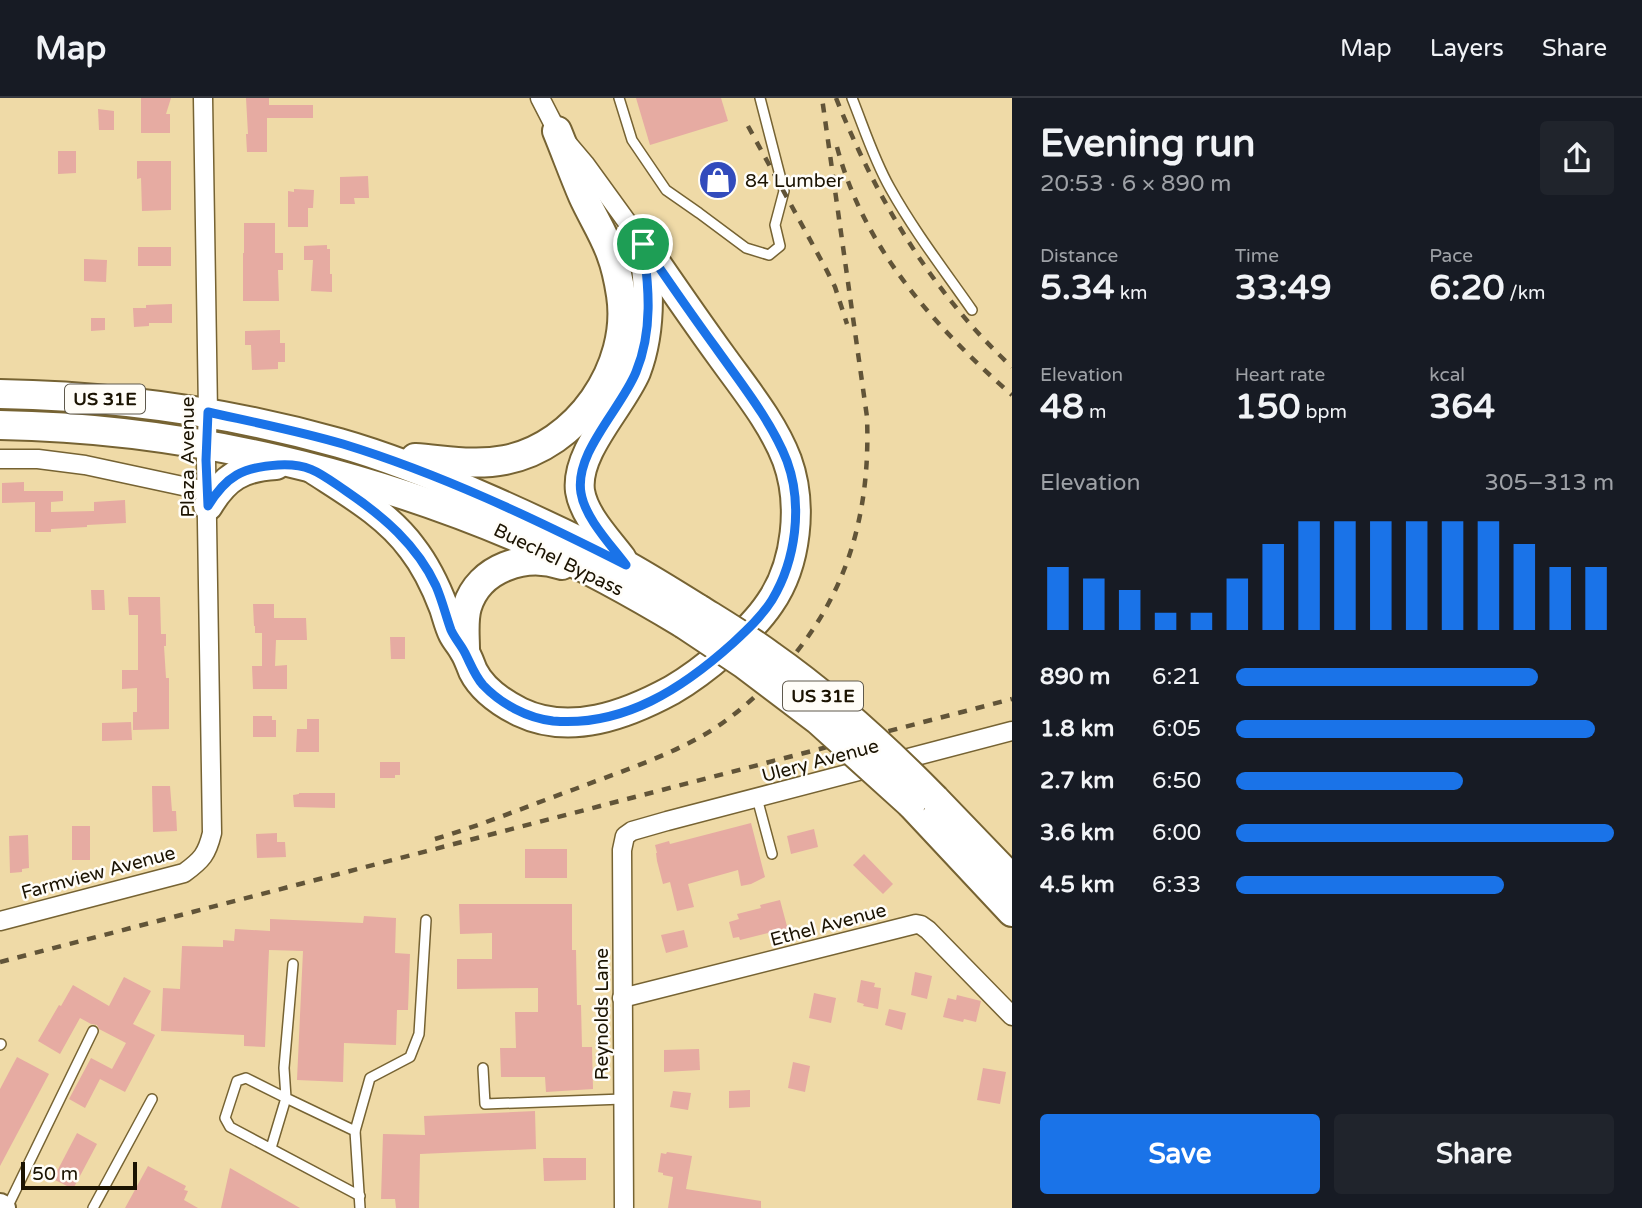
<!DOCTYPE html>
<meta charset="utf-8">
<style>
body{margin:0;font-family:"Varela Round",sans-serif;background:#20242c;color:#f1f3f6;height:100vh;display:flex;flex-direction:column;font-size:26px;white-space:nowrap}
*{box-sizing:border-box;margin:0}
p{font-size:23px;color:#9ea1a6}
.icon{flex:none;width:38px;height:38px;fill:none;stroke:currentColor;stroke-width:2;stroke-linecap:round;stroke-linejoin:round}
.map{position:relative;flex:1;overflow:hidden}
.side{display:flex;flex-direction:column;background:#171b24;width:630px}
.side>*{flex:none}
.scale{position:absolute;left:21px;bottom:18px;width:116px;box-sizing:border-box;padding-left:7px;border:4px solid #1b1302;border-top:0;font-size:19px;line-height:24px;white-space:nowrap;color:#1b1302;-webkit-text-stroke:5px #fffdf8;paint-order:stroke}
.pin{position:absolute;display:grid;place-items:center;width:60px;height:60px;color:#fff;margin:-30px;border:4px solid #fff;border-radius:50%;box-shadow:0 2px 7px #0007}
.round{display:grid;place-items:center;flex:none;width:74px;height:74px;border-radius:7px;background:#20242c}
.summary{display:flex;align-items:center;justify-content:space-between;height:119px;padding:0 28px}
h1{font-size:38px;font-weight:700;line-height:52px}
.metrics{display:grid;grid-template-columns:repeat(3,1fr);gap:10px;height:119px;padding:7px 28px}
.metrics div{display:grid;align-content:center}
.metrics b{font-size:35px;font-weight:700}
.metrics small{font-size:19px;font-weight:400}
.metrics p{font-size:19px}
.chart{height:196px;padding:14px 28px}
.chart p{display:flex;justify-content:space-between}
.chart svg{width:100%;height:126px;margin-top:7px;stroke:#1a73e8;stroke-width:6}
.button{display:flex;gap:14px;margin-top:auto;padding:14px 28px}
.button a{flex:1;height:80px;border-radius:7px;background:#1a73e8;color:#fff;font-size:28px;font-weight:700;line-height:80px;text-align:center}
.button a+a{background:#20242c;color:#f1f3f6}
ul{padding:0 28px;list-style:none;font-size:23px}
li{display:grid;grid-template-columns:112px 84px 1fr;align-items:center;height:52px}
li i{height:18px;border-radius:9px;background:#1a73e8}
header{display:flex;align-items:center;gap:42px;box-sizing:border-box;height:98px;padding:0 35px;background:#171b24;border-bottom:2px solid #363941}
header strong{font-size:33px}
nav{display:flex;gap:38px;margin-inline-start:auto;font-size:24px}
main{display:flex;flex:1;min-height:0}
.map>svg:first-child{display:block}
.building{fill:#e6aba2}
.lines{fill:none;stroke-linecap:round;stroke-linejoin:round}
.service-casing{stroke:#766333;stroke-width:12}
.minor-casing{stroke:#766333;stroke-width:21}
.secondary-casing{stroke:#766333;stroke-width:28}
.primary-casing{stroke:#766333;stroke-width:32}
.service{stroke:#fff;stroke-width:9}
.minor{stroke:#fff;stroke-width:18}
.secondary{stroke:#fff;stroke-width:24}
.primary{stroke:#fff;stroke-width:28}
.rail{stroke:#615438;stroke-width:4.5;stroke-dasharray:9 9;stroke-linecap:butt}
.primary-bridge-casing{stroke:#766333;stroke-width:32;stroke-linecap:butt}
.primary-bridge{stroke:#fff;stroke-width:28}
.route-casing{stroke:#fff;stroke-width:14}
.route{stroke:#1a73e8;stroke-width:9}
.labels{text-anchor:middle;stroke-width:5;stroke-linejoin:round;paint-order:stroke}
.shield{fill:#fffdf8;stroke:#5f594c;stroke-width:2}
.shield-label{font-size:18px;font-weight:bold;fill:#1b1302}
.poi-label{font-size:19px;fill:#1b1302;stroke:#fffdf8;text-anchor:start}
.street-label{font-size:19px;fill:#1b1302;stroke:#fffdf8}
</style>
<header>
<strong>Map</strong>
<nav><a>Map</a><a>Layers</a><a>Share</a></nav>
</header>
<main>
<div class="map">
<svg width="1012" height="1110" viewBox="0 0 1012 1110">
<rect width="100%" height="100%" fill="#efdaa7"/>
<g class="building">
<polygon points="141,0 171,0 166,16 170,16 170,35 141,35"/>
<polygon points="246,0 269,0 269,7 313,7 313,20 267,20 267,54 247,54 246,36 248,36"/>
<polygon points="636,0 721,0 728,23 650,47"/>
<polygon points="98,11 114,13 114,32 99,32"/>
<polygon points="58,53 76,53 76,75 58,76"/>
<polygon points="137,63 171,63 171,112 142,113 141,80 137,81"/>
<polygon points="368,78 369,100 354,100 355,106 340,106 340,79"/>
<polygon points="294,91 314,92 313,110 308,110 308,129 288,129 288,93 294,94"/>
<polygon points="244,125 275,125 275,155 283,155 283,172 278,172 279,203 243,203 243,155 244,155"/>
<polygon points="327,147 327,151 330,151 330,176 332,176 332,194 311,193 313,162 304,162 304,148"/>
<rect x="138" y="149" width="33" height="19"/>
<polygon points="84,161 107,162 106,184 84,183"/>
<polygon points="172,206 172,225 149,225 149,228 134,229 133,210 146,210 146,207"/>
<polygon points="91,220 105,220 105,232 91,233"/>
<polygon points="280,232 280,245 285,245 285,264 278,264 278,271 252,272 251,247 245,247 245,233"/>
<polygon points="24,384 24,393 63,393 63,403 51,404 51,414 94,413 94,404 125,402 126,425 87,427 87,429 51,431 51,434 35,434 35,404 2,405 2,385"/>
<polygon points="91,492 104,492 105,512 92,512"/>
<polygon points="128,499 160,499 161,536 166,536 166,548 164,548 166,580 169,580 169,631 133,632 133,614 137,614 137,590 122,591 122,572 138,572 138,517 129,517"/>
<polygon points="253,506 274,506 274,520 306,520 307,542 276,542 275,568 287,567 287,591 253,591 252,568 262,568 262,535 255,535 255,528 254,528"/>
<polygon points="390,539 405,539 405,561 391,561"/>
<polygon points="253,618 272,618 272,622 276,622 276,639 253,639"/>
<polygon points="307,621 319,621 319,654 296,654 297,631 307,631"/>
<polygon points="131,624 132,642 102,643 102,625"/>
<polygon points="380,664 400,664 400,677 395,677 395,680 380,680"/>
<polygon points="152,688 170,688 172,713 176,713 177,733 153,734"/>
<polygon points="299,695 335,695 335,710 294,709 293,697 299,696"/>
<polygon points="751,725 765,779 751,786 741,788 738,772 688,786 694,809 677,813 670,784 663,786 657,763 656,755 657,755 655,747 669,743 670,746"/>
<rect x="72" y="728" width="18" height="34"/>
<polygon points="814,731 818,749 791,756 787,738"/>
<polygon points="277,735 277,744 285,744 286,759 257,760 256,736"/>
<polygon points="28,737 29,770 22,771 22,774 10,775 9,738"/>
<rect x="525" y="751" width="42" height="29"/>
<polygon points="864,756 893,786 883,796 853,767"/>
<polygon points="780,802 788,832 769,837 768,835 740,842 739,839 733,840 729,824 739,821 737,816 761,810 760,807"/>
<polygon points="459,806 572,806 572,852 576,852 577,907 581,907 582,949 592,949 593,991 546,994 545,979 501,979 500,950 516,950 515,914 538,914 538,890 457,891 457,861 492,861 492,835 460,836"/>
<polygon points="364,818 396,820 395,855 410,856 408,912 397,912 396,947 344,945 343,984 297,982 303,853 269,852 265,949 244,948 244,937 161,933 163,890 180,891 182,848 223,849 223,842 234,843 235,831 270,833 270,821 363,825"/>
<polygon points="684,832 688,849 666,855 661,837"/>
<polygon points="915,874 932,878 927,901 911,897"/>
<polygon points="124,879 151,893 133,926 155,937 125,994 100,981 85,1010 69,1001 91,960 112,971 126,945 99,931 97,927 91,926 80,920 60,956 38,943 59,907 61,908 73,887 109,908"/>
<polygon points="861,882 875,885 874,889 881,890 878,911 863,908 864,906 857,904"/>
<polygon points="814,895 836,900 831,925 809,920"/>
<polygon points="957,897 981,903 976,924 964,921 963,924 943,919 948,900 956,902"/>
<polygon points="889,911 906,915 902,932 885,927"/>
<polygon points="699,951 700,972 664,974 664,952"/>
<polygon points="17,959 49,976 0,1068 0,991"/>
<polygon points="793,964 810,968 805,994 788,990"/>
<polygon points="983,970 1006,974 1000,1006 977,1002"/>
<polygon points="750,992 750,1009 729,1010 729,993"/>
<polygon points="673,993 691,995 688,1012 670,1009"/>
<polygon points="535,1013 536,1051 420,1056 419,1110 396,1110 395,1101 381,1101 383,1036 425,1037 424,1018"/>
<polygon points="77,1035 97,1046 73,1091 53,1081"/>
<polygon points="667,1054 692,1058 686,1091 761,1103 761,1110 668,1110 673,1079 663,1077 663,1075 658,1074 661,1055 666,1056"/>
<polygon points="543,1060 586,1060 586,1082 544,1083"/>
<polygon points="148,1068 186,1088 184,1092 188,1093 184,1102 198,1110 125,1110"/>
<polygon points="230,1070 300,1110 221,1110"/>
</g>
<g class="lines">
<defs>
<g id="service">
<polyline points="619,0 632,42 666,92 699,115 746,150 769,157 780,148 775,127 784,93 760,0"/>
<path d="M852 0C864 30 874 62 890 90 914 133 944 172 972 212"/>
<polyline points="757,700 772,756"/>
<polyline points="293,866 284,970 286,1000 355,1033 360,1110"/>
<polyline points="0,947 1,946"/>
<polyline points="483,970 485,1006 623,1001"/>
<polyline points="355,1033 370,980 410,959 419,936 426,822"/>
<polyline points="271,1050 286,1000 246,980 237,983 225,1020 230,1029 360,1098"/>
<polyline points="7,1110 93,933"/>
<polyline points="93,1110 152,1001"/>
</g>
<g id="minor">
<polyline points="540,0 557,33 585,66 643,146"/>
<polyline points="0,361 38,361 85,367 206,393"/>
<path d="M0 823 184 775C202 762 207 756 212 735L206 362 208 314 203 0"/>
<polyline points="622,900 916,826 921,827 928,832 1012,918"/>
<polyline points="624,1110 622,752 625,738 632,733 667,723 1012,633"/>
</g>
<polyline id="secondary" points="0,1108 3,1110"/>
<g id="primary">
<path d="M0 296C115 298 229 314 339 345 392 360 443 381 493 403 538 423 583 444 626 467 651 481 675 496 699 511"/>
<path d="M0 327C186 330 374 375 544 451 592 472 639 499 684 526"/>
<path d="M415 360C446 362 474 368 505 362 577 348 632 269 621 197 619 184 616 169 611 156 604 136 592 118 583 98 574 77 566 55 557 33"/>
<path d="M313 371C348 394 387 416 412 450 426 468 436 489 444 510 447 519 449 528 453 536 456 542 461 547 464 553 468 559 470 566 473 573 482 591 502 605 520 614 570 638 626 617 672 592 703 574 750 535 770 505 797 466 803 406 787 362 773 325 745 291 722 259 695 222 669 184 643 146"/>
<path d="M208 408C225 379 242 369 276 367"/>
<path d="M622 461C607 441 584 418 580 393 575 354 621 309 636 274 651 235 650 193 644 152"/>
<path d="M465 552C465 538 463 522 467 509 479 469 526 455 562 467"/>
<polyline points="935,701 1012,781"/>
<polyline points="911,706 1012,814"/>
</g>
</defs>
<use href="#service" class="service-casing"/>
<use href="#minor" class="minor-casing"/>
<use href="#secondary" class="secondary-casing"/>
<use href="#primary" class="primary-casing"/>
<use href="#service" class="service"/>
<use href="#minor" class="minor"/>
<use href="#secondary" class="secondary"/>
<use href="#primary" class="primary"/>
<g class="rail">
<path d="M836 0C876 100 932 195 1012 269"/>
<polyline points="748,28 826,171 835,189 847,226"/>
<path d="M837 49C864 151 935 229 1012 297"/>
<path d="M435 741C482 727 528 708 575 691 617 675 663 660 702 638 727 624 749 605 769 585 843 510 871 424 867 319L822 0"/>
<polyline points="0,864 1012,601"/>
</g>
<defs>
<g id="primary-bridge">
<path d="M699 511C723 526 748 541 771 558 831 600 884 649 935 701"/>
<polyline points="684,526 744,566 818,622 911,706"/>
</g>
</defs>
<use href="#primary-bridge" class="primary-bridge-casing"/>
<use href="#primary-bridge" class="primary-bridge"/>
</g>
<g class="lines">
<defs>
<path id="route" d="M643 146C667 181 691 216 716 250 740 284 772 324 787 363 803 407 796 462 772 502 762 518 747 532 733 545 683 590 624 629 553 623 527 620 501 606 483 587 475 578 471 567 466 557 462 548 455 541 451 532 446 518 442 502 436 488 417 447 383 418 346 393 321 376 310 365 278 367 243 369 226 378 208 408L206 362 208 314C253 324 299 333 343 346 441 376 535 421 626 467 611 447 585 420 581 395 574 355 621 311 636 274 653 233 649 189 643 146Z"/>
</defs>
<use href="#route" class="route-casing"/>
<use href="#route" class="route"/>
</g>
<defs>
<symbol id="shop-disc" viewBox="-11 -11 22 22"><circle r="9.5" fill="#324bbc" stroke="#fffdf8"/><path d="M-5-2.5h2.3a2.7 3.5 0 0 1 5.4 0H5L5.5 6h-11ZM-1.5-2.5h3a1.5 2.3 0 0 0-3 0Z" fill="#fff"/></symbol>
</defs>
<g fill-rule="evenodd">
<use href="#shop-disc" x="696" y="60" width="44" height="44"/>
</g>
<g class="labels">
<g class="shield">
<rect x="65" y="286.5" width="80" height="29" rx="5"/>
<rect x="783" y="583.5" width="80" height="29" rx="5"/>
</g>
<g class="shield-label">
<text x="105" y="307">US 31E</text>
<text x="823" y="604">US 31E</text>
</g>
<g class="poi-label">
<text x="745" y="89">84 Lumber</text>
</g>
<g class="street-label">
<text transform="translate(187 359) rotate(-90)" y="7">Plaza Avenue</text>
<text transform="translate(559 461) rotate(26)" y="7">Buechel Bypass</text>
<text transform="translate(820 662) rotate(-15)" y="7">Ulery Avenue</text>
<text transform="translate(98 774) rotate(-15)" y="7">Farmview Avenue</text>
<text transform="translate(828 826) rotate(-15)" y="7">Ethel Avenue</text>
<text transform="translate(601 916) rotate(-90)" y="7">Reynolds Lane</text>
</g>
</g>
</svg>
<div class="scale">50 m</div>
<div class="pin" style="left:643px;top:146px;background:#1e9e55"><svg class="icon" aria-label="arrive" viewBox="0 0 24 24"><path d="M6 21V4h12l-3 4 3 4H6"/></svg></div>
</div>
<section class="side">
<div class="summary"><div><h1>Evening run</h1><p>20:53 · 6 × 890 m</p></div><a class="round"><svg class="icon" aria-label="share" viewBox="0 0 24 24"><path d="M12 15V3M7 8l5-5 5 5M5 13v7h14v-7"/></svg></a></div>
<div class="metrics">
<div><p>Distance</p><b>5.34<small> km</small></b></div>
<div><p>Time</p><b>33:49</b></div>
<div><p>Pace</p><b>6:20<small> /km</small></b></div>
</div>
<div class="metrics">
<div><p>Elevation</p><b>48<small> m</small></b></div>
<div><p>Heart rate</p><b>150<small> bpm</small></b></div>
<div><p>kcal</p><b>364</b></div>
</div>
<div class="chart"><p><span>Elevation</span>305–313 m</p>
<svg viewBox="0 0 160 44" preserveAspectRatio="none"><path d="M5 44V22M15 44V26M25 44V30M35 44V38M45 44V38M55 44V26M65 44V14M75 44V6M85 44V6M95 44V6M105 44V6M115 44V6M125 44V6M135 44V14M145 44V22M155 44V22"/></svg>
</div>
<ul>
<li><b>890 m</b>6:21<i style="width:80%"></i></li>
<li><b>1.8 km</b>6:05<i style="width:95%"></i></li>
<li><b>2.7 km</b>6:50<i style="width:60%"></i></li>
<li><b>3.6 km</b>6:00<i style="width:100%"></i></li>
<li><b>4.5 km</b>6:33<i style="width:71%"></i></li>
</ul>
<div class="button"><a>Save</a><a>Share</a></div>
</section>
</main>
